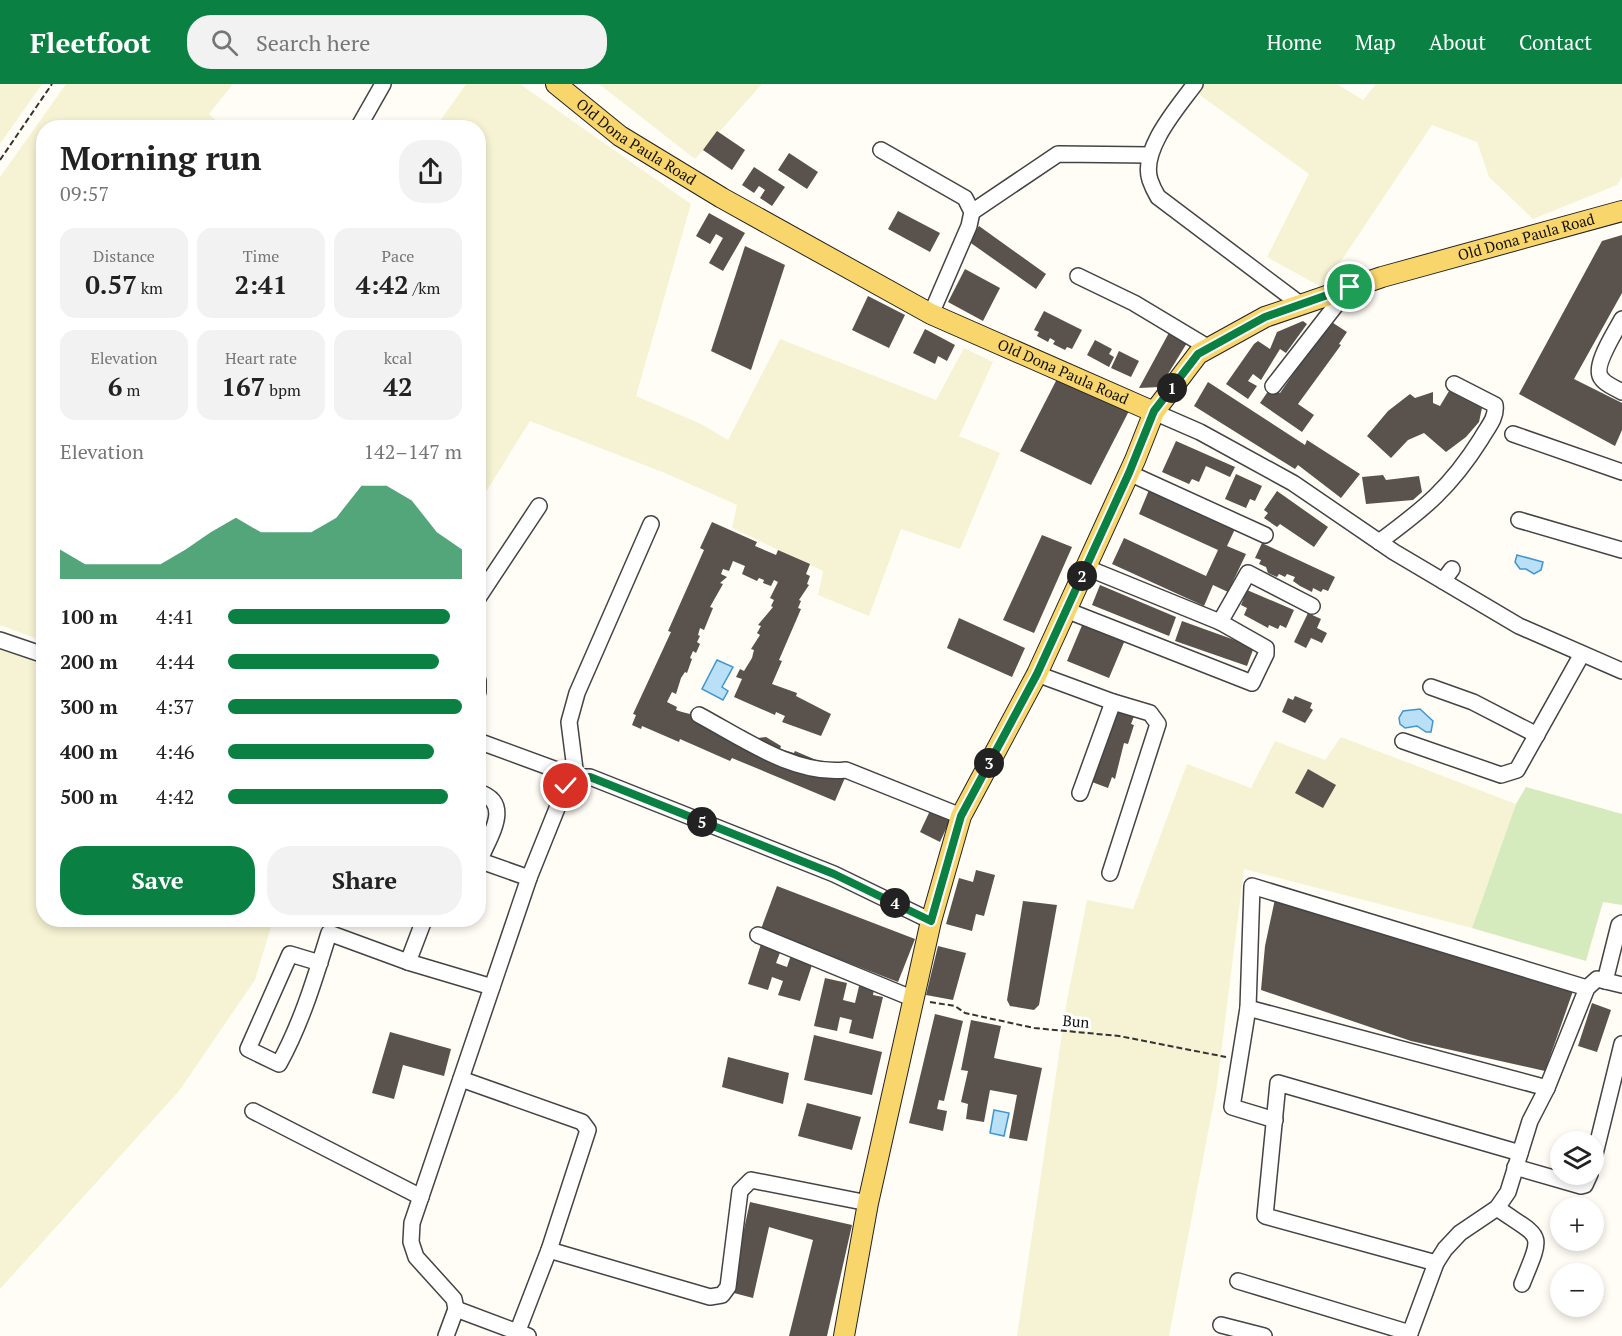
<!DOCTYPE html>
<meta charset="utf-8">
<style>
body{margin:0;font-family:"PT Serif",serif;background:#f2f2f2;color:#222;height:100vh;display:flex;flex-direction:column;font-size:22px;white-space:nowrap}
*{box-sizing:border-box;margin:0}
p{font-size:20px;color:#767676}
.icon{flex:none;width:33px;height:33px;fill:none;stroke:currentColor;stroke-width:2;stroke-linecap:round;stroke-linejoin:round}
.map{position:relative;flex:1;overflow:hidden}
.sheet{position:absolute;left:36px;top:36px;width:450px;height:807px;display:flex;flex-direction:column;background:#fff;border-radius:24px;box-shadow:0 3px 9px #0003}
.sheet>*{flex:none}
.controls{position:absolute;left:1550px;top:1047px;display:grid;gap:12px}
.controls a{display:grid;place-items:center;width:54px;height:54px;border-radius:50%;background:#fff;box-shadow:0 3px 9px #0003;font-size:30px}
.pin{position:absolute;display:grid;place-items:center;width:51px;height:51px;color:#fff;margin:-26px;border:3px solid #fff;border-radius:50%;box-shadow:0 2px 6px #0007}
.km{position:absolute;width:30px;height:30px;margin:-15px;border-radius:50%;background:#222;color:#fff;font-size:16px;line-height:30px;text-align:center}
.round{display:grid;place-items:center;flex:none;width:63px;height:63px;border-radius:24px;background:#f2f2f2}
.summary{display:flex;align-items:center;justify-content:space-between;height:102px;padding:0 24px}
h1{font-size:33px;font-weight:600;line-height:45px}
.figures{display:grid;grid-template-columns:repeat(3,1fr);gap:9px;height:102px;padding:6px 24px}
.figures div{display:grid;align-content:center;border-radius:15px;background:#f2f2f2;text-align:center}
.figures b{font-size:26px;font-weight:600}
.figures small{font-size:16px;font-weight:400}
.figures p{font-size:16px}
.chart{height:168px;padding:12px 24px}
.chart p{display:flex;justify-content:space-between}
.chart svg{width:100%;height:108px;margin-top:6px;fill:#0b8043;opacity:.7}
.action{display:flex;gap:12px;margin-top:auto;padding:12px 24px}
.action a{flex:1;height:69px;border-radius:24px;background:#0b8043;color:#fff;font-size:24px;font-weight:600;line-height:69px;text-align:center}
.action a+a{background:#f2f2f2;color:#222}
ul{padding:0 24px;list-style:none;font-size:20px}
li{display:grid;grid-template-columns:96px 72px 1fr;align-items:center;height:45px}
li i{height:15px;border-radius:8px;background:#0b8043}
header{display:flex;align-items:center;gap:36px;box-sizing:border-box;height:84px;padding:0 30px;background:#0b8043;color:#fff}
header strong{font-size:28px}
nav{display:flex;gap:33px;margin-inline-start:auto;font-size:21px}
.search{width:420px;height:54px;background:#f2f2f2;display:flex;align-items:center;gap:15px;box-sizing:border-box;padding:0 21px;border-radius:24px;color:#767676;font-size:22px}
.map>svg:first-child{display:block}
.farmland{fill:#f6f3d4}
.green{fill:#d5ebbd}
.water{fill:#b9e0f7;stroke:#3f96cf;stroke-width:1.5}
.building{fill:#5a524d}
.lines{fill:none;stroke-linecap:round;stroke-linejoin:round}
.minor-casing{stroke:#444;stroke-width:18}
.major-casing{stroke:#222;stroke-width:22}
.path{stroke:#333;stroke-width:2;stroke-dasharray:6 3;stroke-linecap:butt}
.minor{stroke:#fff;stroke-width:15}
.major{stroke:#f9d66b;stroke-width:20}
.route-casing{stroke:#fff;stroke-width:12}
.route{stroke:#0b8043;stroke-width:8}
.labels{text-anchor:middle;stroke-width:6;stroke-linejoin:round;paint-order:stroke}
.street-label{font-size:15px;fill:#111;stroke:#fff}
</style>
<header>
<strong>Fleetfoot</strong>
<div class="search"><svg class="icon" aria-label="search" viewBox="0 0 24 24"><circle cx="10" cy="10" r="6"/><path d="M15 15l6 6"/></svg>Search here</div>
<nav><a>Home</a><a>Map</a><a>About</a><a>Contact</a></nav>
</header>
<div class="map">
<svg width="1622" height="1252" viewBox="0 0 1622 1252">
<rect width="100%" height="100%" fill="#fffdf5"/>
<g class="farmland">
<polygon points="0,0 42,0 0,60"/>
<polygon points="66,0 233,0 209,30 223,43 44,44 43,557 0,541 0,93"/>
<polygon points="466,0 520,0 691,120 636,312 701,340 728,356 780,255 936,316 964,264 993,278 959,352 1000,369 960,465 901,445 869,532 818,511 823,487 732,444 737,421 665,389 530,337 479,419 478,44 435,44"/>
<polygon points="599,0 762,0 695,75"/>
<polygon points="1205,0 1337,0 1363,16 1376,0 1622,0 1622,93 1617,101 1533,135 1489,93 1477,58 1432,41 1323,204 1267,173 1309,90 1197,9"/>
<polygon points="0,565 43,581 44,836 273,836 255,896 179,1007 0,1205"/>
<polygon points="1341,653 1516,720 1472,844 1244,785 1217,1002 1169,1252 1017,1252 1067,916 1087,816 1133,825 1187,680 1251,704 1275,657 1325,676"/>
</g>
<polygon class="green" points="1526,703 1622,730 1622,821 1603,818 1586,877 1472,844 1516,720"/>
<g class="water">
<polygon points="1517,471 1543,478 1541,486 1534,490 1526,485 1520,485 1515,478"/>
<polygon points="717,576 733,583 722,603 728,607 723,616 702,605"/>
<polygon points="1420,625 1433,637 1431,648 1426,648 1417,642 1405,644 1400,640 1399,634 1403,627"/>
<polygon points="994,1026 1009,1029 1004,1052 990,1049"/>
</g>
<g class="building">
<polygon points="717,47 745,66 732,86 703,66"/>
<polygon points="789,69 818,88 807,105 778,86"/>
<polygon points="754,83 785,103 772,122 760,114 765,106 759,102 754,109 742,101"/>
<polygon points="898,127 940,149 930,168 888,145"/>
<polygon points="709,129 745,149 723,187 709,179 723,154 716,150 710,160 696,152"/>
<polygon points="979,142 1046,190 1036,205 968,157"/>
<polygon points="1622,151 1622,209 1574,295 1622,319 1622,346 1615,362 1519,310 1602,157"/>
<polygon points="745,162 785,181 751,286 711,267"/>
<polygon points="965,185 1000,204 983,237 948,218"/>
<polygon points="868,212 905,231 889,264 852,246"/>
<polygon points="1044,227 1082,246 1072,265 1067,263 1065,266 1053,260 1055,257 1050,254 1048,258 1037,252 1039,248 1034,246"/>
<polygon points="1303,237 1307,240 1286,269 1280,265 1261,296 1253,290 1248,297 1257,302 1248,315 1226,300 1254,260 1258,257 1270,265 1277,248"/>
<polygon points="1330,237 1347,248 1339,260 1341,261 1298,320 1314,331 1302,348 1260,319 1271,303 1280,309"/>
<polygon points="925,245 955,261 947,277 938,272 935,280 913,269"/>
<polygon points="1171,245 1190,254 1160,303 1139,304"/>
<polygon points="1095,256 1112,265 1109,270 1114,273 1109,283 1087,271"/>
<polygon points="1119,267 1139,277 1131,293 1111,284"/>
<polygon points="1058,293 1130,325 1091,401 1020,367"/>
<polygon points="1208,298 1305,361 1307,356 1360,390 1341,414 1298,381 1295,385 1194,322"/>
<polygon points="1449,307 1482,324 1479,338 1466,353 1446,368 1424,349 1408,356 1391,374 1367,352 1388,327 1410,310 1415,314 1433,308 1433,319 1440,322"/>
<polygon points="1176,357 1235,383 1230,393 1206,382 1199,398 1192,395 1189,400 1162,388"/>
<polygon points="1236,390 1262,402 1255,417 1250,415 1246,424 1225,415"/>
<polygon points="1383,391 1386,396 1419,392 1422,408 1413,416 1366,420 1362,393"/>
<polygon points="1149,406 1235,445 1227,462 1246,470 1228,508 1213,501 1204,522 1112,480 1124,454 1206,492 1218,466 1139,430"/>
<polygon points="1277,407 1328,443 1314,463 1280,440 1277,443 1264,434 1268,429 1264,426"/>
<polygon points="712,438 757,458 755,462 776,471 778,466 810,480 806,490 810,492 807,500 809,501 799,516 801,517 798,524 801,525 779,576 782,577 772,600 797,609 796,612 831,630 821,652 782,638 785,632 776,628 775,631 734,613 742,595 736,593 740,585 744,587 752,574 754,566 751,565 760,551 757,549 761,542 758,541 773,523 771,522 774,516 770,514 778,498 774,496 771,502 763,499 764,496 759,494 757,497 742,490 745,482 733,477 729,487 723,485 721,490 727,493 720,499 723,500 710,523 713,524 704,546 700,544 698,551 700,552 697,558 700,560 696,569 693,567 690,574 692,575 687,589 685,588 681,594 676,610 672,608 667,618 677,623 676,626 682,628 690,630 691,627 742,650 744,646 758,654 766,653 781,662 780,665 794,669 795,667 847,689 835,717 732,674 730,677 680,655 679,658 642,642 641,645 632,641 636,631 633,630 671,548 668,547 704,466 700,464"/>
<polygon points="1042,451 1072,463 1034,549 1003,536"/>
<polygon points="1262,459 1335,493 1328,507 1323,505 1321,508 1313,504 1312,508 1300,502 1293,497 1295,493 1287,490 1285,493 1279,490 1277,493 1268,489 1266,483 1259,480 1261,476 1255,474"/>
<polygon points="1100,501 1176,533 1169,552 1092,521"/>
<polygon points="1247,506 1294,526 1286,544 1280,541 1278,545 1269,541 1268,544 1244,531 1247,524 1241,521"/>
<polygon points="1308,529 1321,535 1317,544 1327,549 1322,559 1311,554 1306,564 1294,558"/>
<polygon points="959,534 1025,564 1012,593 947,564"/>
<polygon points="1182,537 1254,563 1247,582 1175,557"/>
<polygon points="1083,539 1125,556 1109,594 1067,577"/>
<polygon points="1295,612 1312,619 1310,624 1313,626 1305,639 1282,628 1288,614 1293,616"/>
<polygon points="1119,621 1136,627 1131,640 1134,641 1128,660 1124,659 1115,695 1112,693 1108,704 1092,698"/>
<polygon points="1308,685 1336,701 1323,724 1295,709"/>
<polygon points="936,714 956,723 940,758 920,748"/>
<polygon points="976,786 995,791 984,832 976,830 972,847 946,840 959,794 973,798"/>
<polygon points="777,802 915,855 898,898 761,845"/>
<polygon points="1275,815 1573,907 1545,987 1411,957 1261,906 1265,862"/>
<polygon points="1023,817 1057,821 1039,921 1034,926 1010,922 1007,916"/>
<polygon points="761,860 781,866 776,879 787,883 791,871 813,878 800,917 778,911 783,897 772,893 768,906 748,900"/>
<polygon points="938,862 966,869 953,916 926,911"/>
<polygon points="825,894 847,899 843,916 855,919 860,898 875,901 873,911 883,913 873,955 849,949 852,936 840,933 837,947 814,942"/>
<polygon points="1592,919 1611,926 1597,968 1578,962"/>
<polygon points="935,930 963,937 944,1017 939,1016 937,1025 947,1027 943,1047 909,1039"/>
<polygon points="971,936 1001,942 994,974 1042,984 1027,1057 1009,1054 1017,1011 990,1006 984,1038 966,1035 968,1020 961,1018 968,987 961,986"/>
<polygon points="390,948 451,965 444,992 403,981 394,1015 372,1009"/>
<polygon points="814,951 882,968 872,1011 804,996"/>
<polygon points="728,973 789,989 783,1020 722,1003"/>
<polygon points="807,1019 861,1033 852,1066 798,1052"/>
<polygon points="750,1118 852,1141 827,1252 789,1252 813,1156 769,1143 753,1214 730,1208"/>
</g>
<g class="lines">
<defs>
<g id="minor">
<path d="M1195 0C1178 23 1140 66 1150 96 1152 102 1155 108 1158 113L1300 220"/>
<polyline points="358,44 383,0"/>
<polyline points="881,66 965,114 972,128 969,142 931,230"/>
<polyline points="972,128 1058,70 1150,71"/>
<polyline points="1078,192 1134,219 1209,264"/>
<path d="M1622 235C1616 247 1591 284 1602 295 1606 301 1616 304 1622 308"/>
<polyline points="1273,302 1350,203"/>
<polyline points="1154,328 1200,348 1293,399 1394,468 1519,542 1622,587"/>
<polyline points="1513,350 1622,388"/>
<polyline points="1129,389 1265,451"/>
<polyline points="1519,436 1622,466"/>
<path d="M1379 458C1425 424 1450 404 1481 355 1487 344 1497 334 1495 321L1454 300"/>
<polyline points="1085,483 1220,538 1248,489 1312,522"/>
<polyline points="1443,497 1452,485"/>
<polyline points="478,514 539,422"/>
<polyline points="1066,526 1252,599 1266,570 1266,564 1220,538"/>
<polyline points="0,556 44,571"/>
<polyline points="1037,590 1113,618 1080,709"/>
<polyline points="478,597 478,608"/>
<polyline points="1431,603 1473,618 1537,651"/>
<path d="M699 631C742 654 795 692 846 686L961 732"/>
<polyline points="478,657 576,693 569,638 577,609 651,440"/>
<polyline points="1403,657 1501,691 1517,686 1582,570"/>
<path d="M478 708C514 719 489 752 480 776"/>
<polyline points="478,776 529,794 566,702 576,693 590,693 834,790 931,837"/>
<polyline points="1110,789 1158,640 1150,629 1113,618"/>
<polyline points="758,851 914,915"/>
<polyline points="408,878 424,836"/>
<path d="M320 879 290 870 248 965 279 980C302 938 315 894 329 849L408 878 492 903"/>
<polyline points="1605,897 1619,841 1622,839"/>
<polyline points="1248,924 1547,1004"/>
<polyline points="461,995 582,1038 588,1046 549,1166 517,1249"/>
<polyline points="253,1027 421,1113"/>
<polyline points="1275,1036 1232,1023 1248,924 1252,802 1587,904"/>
<polyline points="1593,1078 1622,960"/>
<polyline points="1515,1083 1581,1102 1585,1101 1590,1090"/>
<path d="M1497 1124C1543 1156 1544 1146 1522 1200"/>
<polyline points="549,1166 710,1213 722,1211 728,1203 740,1107 751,1096 868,1119"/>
<polyline points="1436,1179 1265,1132 1278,999 1520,1069"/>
<polyline points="1238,1197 1410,1249"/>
<polyline points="456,1225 528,1252"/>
<polyline points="1221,1241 1264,1252"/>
<polyline points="446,1252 456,1225 454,1215 416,1173 411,1158 412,1139 529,794"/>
<polyline points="1409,1252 1436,1179 1445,1165 1460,1149 1497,1124 1508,1108 1530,1037 1547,1004 1587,904 1597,895 1622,901"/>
</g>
<g id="major">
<path id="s1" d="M556 0 620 52 722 114 931 230 1154 328"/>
<path id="s2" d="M844 1252 868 1119 931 837 961 732 1037 590 1135 376 1154 328 1198 270 1265 233 1382 193 1622 127"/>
</g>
</defs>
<use href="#minor" class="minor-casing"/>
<use href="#major" class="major-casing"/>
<g class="path">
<polyline points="0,76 52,0"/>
<polyline points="930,918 955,922 965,929 1034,944 1119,952 1226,973"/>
</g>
<use href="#minor" class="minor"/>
<use href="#major" class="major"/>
</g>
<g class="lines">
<defs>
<polyline id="route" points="566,702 576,693 590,693 834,790 931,837 961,732 1037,590 1129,389 1154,327 1198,270 1265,233 1350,203"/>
</defs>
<use href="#route" class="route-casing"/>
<use href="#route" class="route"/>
</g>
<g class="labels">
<g class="street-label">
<text dy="5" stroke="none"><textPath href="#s1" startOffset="99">Old Dona Paula Road</textPath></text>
<text dy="5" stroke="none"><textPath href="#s2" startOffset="1404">Old Dona Paula Road</textPath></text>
<text dy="5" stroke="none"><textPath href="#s1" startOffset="585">Old Dona Paula Road</textPath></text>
<text transform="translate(1076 938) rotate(5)" y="5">Bun</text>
</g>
</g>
</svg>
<div class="controls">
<a><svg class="icon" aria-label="layers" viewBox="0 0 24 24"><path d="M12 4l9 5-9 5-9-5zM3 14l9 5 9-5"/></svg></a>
<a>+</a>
<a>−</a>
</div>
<div class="pin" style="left:1350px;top:203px;background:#1e9e55"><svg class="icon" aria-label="arrive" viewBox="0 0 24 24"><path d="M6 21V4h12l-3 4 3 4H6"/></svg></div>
<div class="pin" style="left:566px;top:702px;background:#d93025"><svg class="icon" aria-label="check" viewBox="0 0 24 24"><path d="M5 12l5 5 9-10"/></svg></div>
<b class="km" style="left:1172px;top:304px">1</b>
<b class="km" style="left:1082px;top:492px">2</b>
<b class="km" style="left:989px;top:679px">3</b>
<b class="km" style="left:895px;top:819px">4</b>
<b class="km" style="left:702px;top:738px">5</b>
<section class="sheet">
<div class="summary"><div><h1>Morning run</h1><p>09:57</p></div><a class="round"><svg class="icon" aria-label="share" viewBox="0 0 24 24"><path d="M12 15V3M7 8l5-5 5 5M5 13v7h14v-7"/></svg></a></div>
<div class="figures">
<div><p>Distance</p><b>0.57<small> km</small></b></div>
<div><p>Time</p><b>2:41</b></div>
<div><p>Pace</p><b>4:42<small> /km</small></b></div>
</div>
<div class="figures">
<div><p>Elevation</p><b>6<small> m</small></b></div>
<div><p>Heart rate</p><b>167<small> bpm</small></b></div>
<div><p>kcal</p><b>42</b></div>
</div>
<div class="chart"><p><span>Elevation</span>142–147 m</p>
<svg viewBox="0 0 160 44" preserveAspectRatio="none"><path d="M0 44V32L10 38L20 38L30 38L40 38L50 32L60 25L70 19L80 25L90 25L100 25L110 19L120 6L130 6L140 12L150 25L160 32V44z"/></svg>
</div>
<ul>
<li><b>100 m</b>4:41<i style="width:95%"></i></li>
<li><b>200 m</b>4:44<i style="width:90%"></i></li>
<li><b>300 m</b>4:37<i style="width:100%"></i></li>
<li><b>400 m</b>4:46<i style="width:88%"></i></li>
<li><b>500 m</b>4:42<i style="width:94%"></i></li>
</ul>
<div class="action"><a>Save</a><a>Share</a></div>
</section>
</div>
